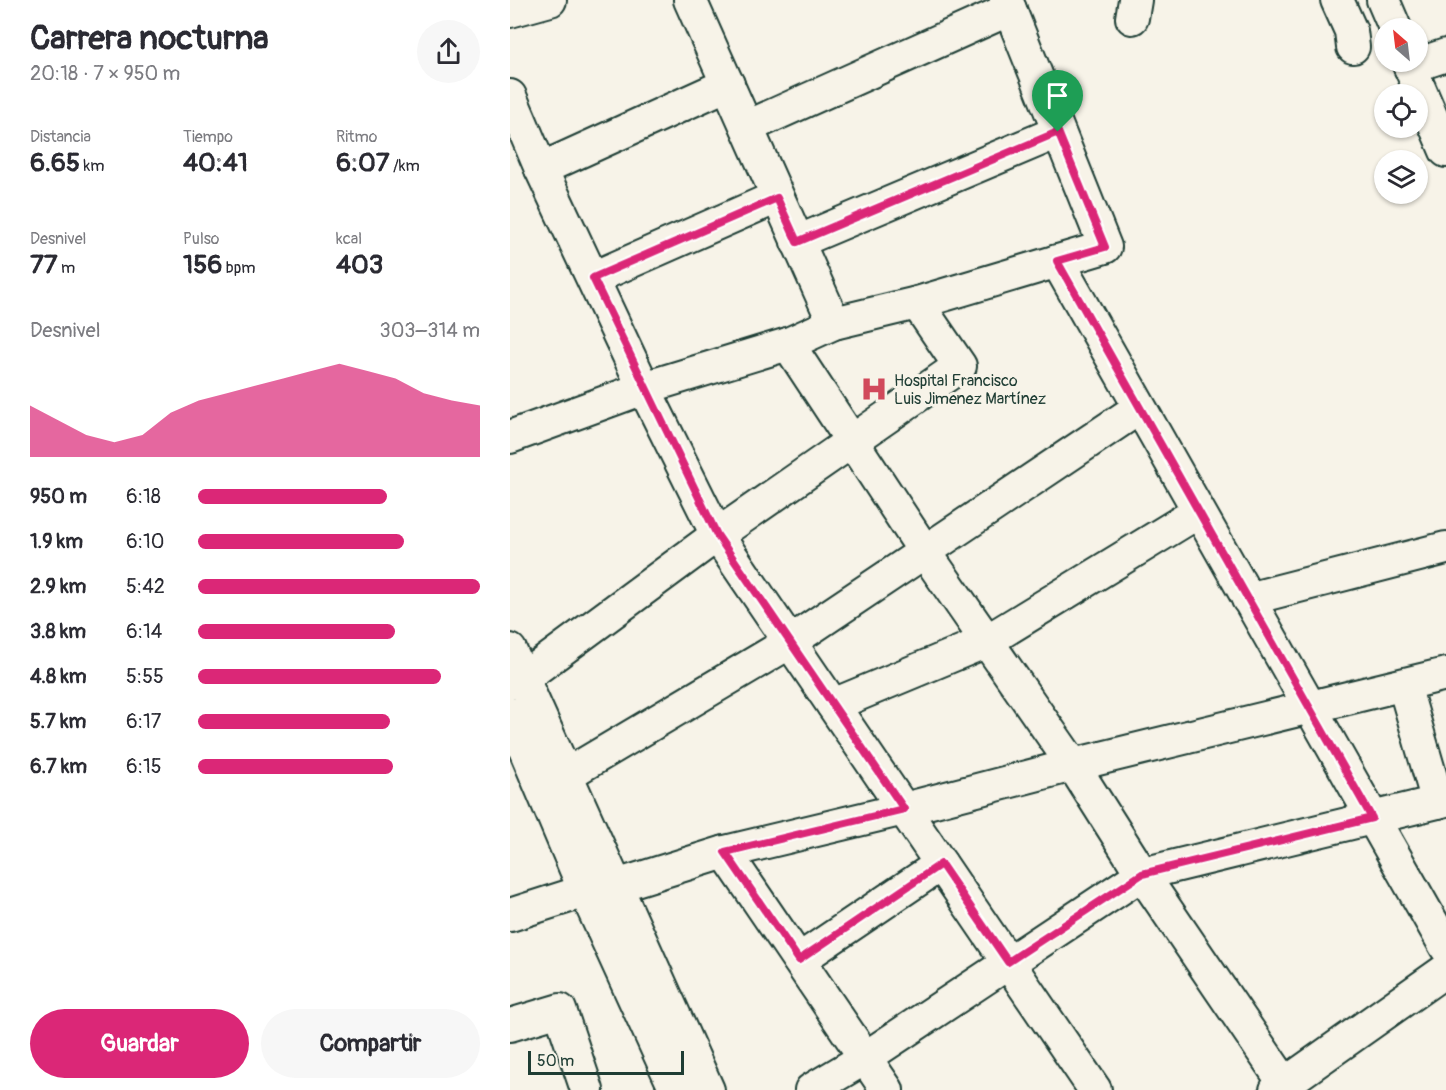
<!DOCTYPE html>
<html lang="es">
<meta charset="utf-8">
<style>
body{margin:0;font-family:Pangolin,sans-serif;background:#f7f7f7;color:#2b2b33;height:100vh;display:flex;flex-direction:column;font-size:22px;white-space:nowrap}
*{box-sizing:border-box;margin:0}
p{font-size:20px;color:#7c7c81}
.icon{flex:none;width:33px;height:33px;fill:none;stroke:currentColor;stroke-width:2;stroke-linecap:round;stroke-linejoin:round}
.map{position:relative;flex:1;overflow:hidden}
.drawer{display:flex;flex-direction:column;background:#fff;width:510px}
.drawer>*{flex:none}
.needle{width:39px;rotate:332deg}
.tools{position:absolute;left:864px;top:18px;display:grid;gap:12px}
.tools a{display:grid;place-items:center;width:54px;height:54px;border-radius:50%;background:#fff;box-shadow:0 2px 4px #0004;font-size:30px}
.scale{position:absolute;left:18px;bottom:15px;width:156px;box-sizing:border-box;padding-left:6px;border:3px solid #1f3d34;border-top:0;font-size:16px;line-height:21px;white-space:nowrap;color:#1f3d34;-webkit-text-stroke:4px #f7f3e8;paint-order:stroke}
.pin{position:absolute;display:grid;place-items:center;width:51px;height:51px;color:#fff;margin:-62px -26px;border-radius:50% 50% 50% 0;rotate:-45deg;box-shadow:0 0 6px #0007}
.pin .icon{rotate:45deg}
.round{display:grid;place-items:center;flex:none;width:63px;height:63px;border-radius:32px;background:#f7f7f7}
.summary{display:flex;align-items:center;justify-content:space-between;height:102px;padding:0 30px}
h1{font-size:33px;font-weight:700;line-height:45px}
.stats{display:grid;grid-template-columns:repeat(3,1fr);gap:9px;height:102px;padding:6px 30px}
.stats div{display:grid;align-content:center}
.stats b{font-size:26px;font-weight:700}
.stats small{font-size:16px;font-weight:400}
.stats p{font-size:16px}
.chart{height:168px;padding:12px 30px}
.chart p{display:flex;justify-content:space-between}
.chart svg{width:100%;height:108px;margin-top:6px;fill:#db2777;opacity:.7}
.action{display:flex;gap:12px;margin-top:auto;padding:12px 30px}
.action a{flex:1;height:69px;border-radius:36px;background:#db2777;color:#fff;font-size:24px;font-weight:700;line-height:69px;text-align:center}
.action a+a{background:#f7f7f7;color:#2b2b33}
ul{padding:0 30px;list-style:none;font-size:20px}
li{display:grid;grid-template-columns:96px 72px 1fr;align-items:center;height:45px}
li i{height:15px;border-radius:8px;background:#db2777}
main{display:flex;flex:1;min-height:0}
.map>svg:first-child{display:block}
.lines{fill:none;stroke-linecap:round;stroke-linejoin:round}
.minor-casing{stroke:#1f3d34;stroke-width:36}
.minor{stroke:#f7f3e8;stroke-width:32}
.route-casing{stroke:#fff;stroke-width:12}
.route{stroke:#db2777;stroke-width:8}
.labels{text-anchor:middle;stroke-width:6;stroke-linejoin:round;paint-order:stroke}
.poi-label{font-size:16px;fill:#1f3d34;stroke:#f7f3e8;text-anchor:start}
</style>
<main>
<section class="drawer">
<div class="summary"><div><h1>Carrera nocturna</h1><p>20:18 · 7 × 950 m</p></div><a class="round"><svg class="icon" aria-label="share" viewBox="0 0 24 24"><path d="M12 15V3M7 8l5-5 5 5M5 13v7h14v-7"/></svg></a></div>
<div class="stats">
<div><p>Distancia</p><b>6.65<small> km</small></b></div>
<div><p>Tiempo</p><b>40:41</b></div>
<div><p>Ritmo</p><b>6:07<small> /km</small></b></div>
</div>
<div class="stats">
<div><p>Desnivel</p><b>77<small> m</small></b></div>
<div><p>Pulso</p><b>156<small> bpm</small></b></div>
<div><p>kcal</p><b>403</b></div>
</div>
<div class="chart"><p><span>Desnivel</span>303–314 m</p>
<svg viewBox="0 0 160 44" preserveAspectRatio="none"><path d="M0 44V23L10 29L20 35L30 38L40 35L50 26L60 21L70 18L80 15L90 12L100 9L110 6L120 9L130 12L140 18L150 21L160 23V44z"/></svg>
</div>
<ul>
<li><b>950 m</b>6:18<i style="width:67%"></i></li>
<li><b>1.9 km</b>6:10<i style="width:73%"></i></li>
<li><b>2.9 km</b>5:42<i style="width:100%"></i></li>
<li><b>3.8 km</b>6:14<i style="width:70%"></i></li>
<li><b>4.8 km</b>5:55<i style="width:86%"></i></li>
<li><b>5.7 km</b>6:17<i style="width:68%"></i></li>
<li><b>6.7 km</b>6:15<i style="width:69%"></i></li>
</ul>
<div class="action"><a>Guardar</a><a>Compartir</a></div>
</section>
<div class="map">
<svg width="936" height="1090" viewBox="0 0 936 1090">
<rect width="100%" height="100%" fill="#f7f3e8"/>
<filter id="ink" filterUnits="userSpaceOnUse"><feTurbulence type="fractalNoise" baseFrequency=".0167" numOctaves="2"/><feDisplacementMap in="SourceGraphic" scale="12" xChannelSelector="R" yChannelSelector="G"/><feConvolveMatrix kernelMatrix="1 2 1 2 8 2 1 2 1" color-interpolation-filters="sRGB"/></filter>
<g filter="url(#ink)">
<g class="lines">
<defs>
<g id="minor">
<polyline points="180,0 324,323"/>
<polyline points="827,0 841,31 843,47"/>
<polyline points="873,0 885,28"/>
<polyline points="0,11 40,0"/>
<polyline points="622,18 625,0"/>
<polyline points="898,62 936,151"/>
<polyline points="900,67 936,55"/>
<polyline points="0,96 31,169 134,388 207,535 585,1090"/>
<polyline points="237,127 500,9"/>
<polyline points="31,169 218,84"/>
<polyline points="287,242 548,132"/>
<polyline points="547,261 936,947"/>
<polyline points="83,278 267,197"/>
<polyline points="278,344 415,552 563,765 632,874 779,1090"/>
<polyline points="0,437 134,388 278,344 324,323 407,303 595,247 496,0"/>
<polyline points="738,599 936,548"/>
<polyline points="0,650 198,1090"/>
<polyline points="0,683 12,679 207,535 450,366 407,303"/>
<polyline points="894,685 928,802"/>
<polyline points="323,705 477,641 688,512"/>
<polyline points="0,714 75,891 166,1090"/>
<polyline points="30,783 56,775 280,642 629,408"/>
<polyline points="215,852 377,1090"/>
<polyline points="0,915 75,891 106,886 215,852 394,809 563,765 936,674"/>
<polyline points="289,960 431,864"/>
<polyline points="0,1025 50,1010 77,1090"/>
<polyline points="301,1090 355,1058 632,874 936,800"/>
<polyline points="766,1090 936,970"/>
</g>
</defs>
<use href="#minor" class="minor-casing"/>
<use href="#minor" class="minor"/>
</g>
</g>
<g class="lines" filter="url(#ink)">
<defs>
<polygon id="route" points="548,132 595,247 547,261 862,818 632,874 498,962 431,864 289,960 215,852 394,809 207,535 83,278 267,198 287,242"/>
</defs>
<use href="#route" class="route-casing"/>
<use href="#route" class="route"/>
</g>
<defs>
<symbol id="hospital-bare" viewBox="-9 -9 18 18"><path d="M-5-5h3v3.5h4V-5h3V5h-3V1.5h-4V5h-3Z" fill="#d1495b" stroke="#f7f3e8" stroke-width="2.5" paint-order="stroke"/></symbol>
</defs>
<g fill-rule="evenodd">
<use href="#hospital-bare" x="345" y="370" width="38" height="38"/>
</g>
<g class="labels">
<g class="poi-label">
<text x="384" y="386">Hospital Francisco<tspan x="384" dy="18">Luis Jimenez Martínez</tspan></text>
</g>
</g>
</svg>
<div class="tools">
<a><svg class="needle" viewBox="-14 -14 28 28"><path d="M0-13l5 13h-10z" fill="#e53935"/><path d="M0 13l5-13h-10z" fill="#7c7c81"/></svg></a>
<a><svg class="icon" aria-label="locate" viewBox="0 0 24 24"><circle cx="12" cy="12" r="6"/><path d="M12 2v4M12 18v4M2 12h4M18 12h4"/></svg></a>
<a><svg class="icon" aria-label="layers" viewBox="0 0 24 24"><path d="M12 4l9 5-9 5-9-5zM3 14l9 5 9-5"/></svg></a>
</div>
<div class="scale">50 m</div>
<div class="pin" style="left:548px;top:132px;background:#1e9e55"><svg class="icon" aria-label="arrive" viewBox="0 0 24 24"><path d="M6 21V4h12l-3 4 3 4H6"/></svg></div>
</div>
</main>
